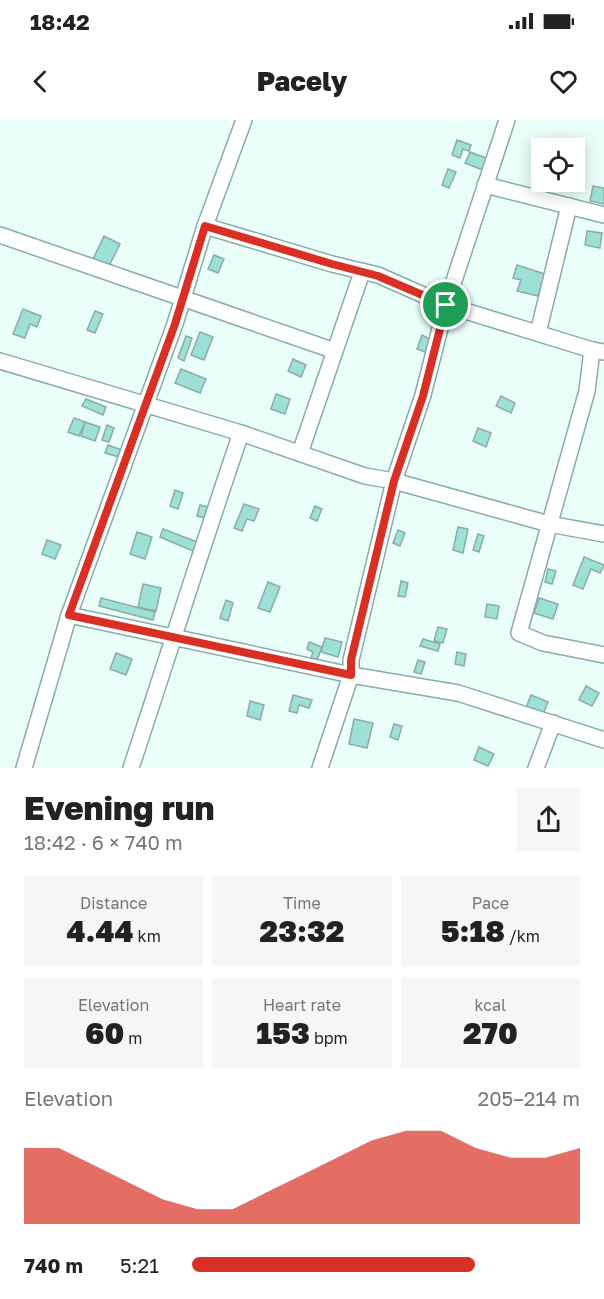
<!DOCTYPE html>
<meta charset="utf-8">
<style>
body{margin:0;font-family:"Golos Text",sans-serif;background:#f6f6f6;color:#222;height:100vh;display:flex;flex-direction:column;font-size:22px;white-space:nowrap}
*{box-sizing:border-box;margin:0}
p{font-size:20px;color:#767676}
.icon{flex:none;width:33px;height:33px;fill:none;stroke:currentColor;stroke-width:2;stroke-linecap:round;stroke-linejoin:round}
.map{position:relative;height:648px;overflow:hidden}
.side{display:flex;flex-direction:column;background:#fff;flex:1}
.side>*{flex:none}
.fabs{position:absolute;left:531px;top:18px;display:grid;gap:12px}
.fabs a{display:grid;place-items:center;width:54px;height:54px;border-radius:0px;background:#fff;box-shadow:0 3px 15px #0003;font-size:30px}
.pin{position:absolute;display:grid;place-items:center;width:51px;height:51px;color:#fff;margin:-26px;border:3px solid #fff;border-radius:50%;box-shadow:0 2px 6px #0007}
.round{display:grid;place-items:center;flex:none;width:63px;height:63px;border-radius:0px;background:#f6f6f6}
.headline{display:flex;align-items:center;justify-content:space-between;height:102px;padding:0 24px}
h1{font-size:33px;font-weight:800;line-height:45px}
.metrics{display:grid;grid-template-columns:repeat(3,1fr);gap:9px;height:102px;padding:6px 24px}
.metrics div{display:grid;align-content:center;border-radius:0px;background:#f6f6f6;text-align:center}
.metrics b{font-size:30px;font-weight:800}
.metrics small{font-size:16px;font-weight:400}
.metrics p{font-size:16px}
.chart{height:168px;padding:12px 24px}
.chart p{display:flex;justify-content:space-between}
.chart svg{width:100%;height:108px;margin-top:6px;fill:#d93025;opacity:.7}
ul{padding:0 24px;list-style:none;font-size:20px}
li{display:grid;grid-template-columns:96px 72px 1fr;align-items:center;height:45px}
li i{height:15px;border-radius:8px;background:#d93025}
.status{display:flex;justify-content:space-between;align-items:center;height:42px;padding:0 30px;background:#fff;direction:ltr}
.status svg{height:16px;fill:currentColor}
header{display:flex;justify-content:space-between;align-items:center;height:78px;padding:0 24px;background:#fff;font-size:27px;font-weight:800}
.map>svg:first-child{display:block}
.building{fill:#9ce0d6;stroke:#8daca7;stroke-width:1.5}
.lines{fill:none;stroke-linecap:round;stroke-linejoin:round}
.minor-casing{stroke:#8caba7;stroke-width:18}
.minor{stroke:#fff;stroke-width:15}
.route-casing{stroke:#fff;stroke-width:12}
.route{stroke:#d93025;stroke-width:8}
</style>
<div class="status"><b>18:42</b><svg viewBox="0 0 49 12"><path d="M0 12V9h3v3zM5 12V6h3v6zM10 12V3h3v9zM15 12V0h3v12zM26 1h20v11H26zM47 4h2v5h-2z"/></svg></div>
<header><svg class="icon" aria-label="back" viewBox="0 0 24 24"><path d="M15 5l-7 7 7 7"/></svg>Pacely<svg class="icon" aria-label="heart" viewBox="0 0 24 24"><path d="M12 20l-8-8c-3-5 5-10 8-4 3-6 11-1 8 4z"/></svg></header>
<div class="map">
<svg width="604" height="648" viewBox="0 0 604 648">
<rect width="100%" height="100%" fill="#eafefa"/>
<g class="building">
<polygon points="457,20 471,25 469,31 463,29 460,38 452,35"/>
<polygon points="470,32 489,39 485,51 465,43"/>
<polygon points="448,49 456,52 449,68 442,65"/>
<polygon points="593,66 604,68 604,84 590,81"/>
<polygon points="587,111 602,113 600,128 585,125"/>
<polygon points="104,116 120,124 109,146 93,139"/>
<polygon points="214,135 224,139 218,153 208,149"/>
<polygon points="517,145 545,154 538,176 517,171 521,160 513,158"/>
<polygon points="23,189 41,196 37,207 30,204 25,218 13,214"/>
<polygon points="95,191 103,194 95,213 87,210"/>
<polygon points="200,212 213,217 204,240 191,235"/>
<polygon points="422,215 430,219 425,232 417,229"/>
<polygon points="186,216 192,218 184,241 178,238"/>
<polygon points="293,239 306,245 301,257 288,251"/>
<polygon points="181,249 206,259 200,273 175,263"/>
<polygon points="276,274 290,279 285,294 271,289"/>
<polygon points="501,276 515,283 511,293 496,286"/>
<polygon points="86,279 106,287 103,295 82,286"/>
<polygon points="74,298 85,302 79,316 68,312"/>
<polygon points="85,302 100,307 95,321 81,316"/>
<polygon points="107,305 114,308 109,322 102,320"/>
<polygon points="478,308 491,313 486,327 473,321"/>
<polygon points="108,325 122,330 119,337 105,333"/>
<polygon points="175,370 183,373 178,389 170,386"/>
<polygon points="244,384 259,389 254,401 247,399 242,411 234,408"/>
<polygon points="200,385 209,387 205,398 197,396"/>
<polygon points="315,386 322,389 317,401 310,398"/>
<polygon points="458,407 468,409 463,433 453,430"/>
<polygon points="163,409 197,422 193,431 160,417"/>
<polygon points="398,410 405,413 400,426 393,423"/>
<polygon points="137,412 152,417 145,439 130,434"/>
<polygon points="478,414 484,416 479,432 473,430"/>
<polygon points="47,420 61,425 55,439 42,434"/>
<polygon points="584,437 604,445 600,453 591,449 583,469 573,465"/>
<polygon points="548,449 556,451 552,464 545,462"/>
<polygon points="401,461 408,463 405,477 398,476"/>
<polygon points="268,462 280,467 270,492 258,488"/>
<polygon points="143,464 161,468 156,491 138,487"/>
<polygon points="101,478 155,492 153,500 99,486"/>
<polygon points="539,478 558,484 553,499 534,493"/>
<polygon points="226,480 233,483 228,501 220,498"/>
<polygon points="487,484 499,486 497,499 485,497"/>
<polygon points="438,507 447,509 443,523 434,521"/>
<polygon points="325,518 342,522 338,537 321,532"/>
<polygon points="423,519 440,524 438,531 420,526"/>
<polygon points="309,522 322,527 317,540 311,538 313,532 307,529"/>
<polygon points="457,532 466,534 464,546 455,544"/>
<polygon points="116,533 132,539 126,555 110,549"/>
<polygon points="418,540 425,542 421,554 414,552"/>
<polygon points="586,566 599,573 592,586 579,580"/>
<polygon points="293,575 312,580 309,588 299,585 297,593 289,591"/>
<polygon points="531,575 548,582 542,597 525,590"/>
<polygon points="250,581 264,585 260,600 247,596"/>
<polygon points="354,599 373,603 367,628 349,624"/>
<polygon points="394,604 402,606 398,620 390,617"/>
<polygon points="479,627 494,634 488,646 474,640"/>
</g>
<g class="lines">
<defs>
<g id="minor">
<polyline points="485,65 604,95"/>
<polyline points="205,106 244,0"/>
<polyline points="0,115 335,231"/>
<polyline points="538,213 569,86"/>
<polyline points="592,230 587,271 519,513 543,523 604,535"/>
<polyline points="0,241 241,313"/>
<polyline points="300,333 362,152"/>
<polyline points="69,495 351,555 458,573 604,620"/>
<polyline points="24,648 69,495 175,204 205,106 332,144 378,155 446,185 592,230 604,232"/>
<path d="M131 648C168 536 203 424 241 313L365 356 394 361 549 404 604 414"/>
<polyline points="320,648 351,555 351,540 394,361 423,275 446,185 507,0"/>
<polyline points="536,648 553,603"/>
</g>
</defs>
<use href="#minor" class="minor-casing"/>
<use href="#minor" class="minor"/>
</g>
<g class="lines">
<defs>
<polygon id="route" points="205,106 332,144 378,156 446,185 423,276 394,361 351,540 351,555 69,495 175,204"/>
</defs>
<use href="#route" class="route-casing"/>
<use href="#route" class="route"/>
</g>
</svg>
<div class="fabs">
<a><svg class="icon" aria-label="locate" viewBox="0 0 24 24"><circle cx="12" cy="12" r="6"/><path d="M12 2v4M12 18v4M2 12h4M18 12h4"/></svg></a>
</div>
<div class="pin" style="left:446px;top:185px;background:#1e9e55"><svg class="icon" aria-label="arrive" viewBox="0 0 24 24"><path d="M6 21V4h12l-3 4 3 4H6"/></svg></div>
</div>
<section class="side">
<div class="headline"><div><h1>Evening run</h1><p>18:42 · 6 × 740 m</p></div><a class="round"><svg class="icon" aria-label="share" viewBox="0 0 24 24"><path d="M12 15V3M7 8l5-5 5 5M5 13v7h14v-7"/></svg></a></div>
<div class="metrics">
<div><p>Distance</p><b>4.44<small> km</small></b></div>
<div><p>Time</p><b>23:32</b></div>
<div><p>Pace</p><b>5:18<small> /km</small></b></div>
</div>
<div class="metrics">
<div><p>Elevation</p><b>60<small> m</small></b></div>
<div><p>Heart rate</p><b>153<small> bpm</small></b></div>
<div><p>kcal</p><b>270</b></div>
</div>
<div class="chart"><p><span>Elevation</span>205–214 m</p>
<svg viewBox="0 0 160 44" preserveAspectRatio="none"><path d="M0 44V13L10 13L20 20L30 27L40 34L50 38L60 38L70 31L80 24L90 17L100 10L110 6L120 6L130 13L140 17L150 17L160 13V44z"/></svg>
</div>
<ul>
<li><b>740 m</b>5:21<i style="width:73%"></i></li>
</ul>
</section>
